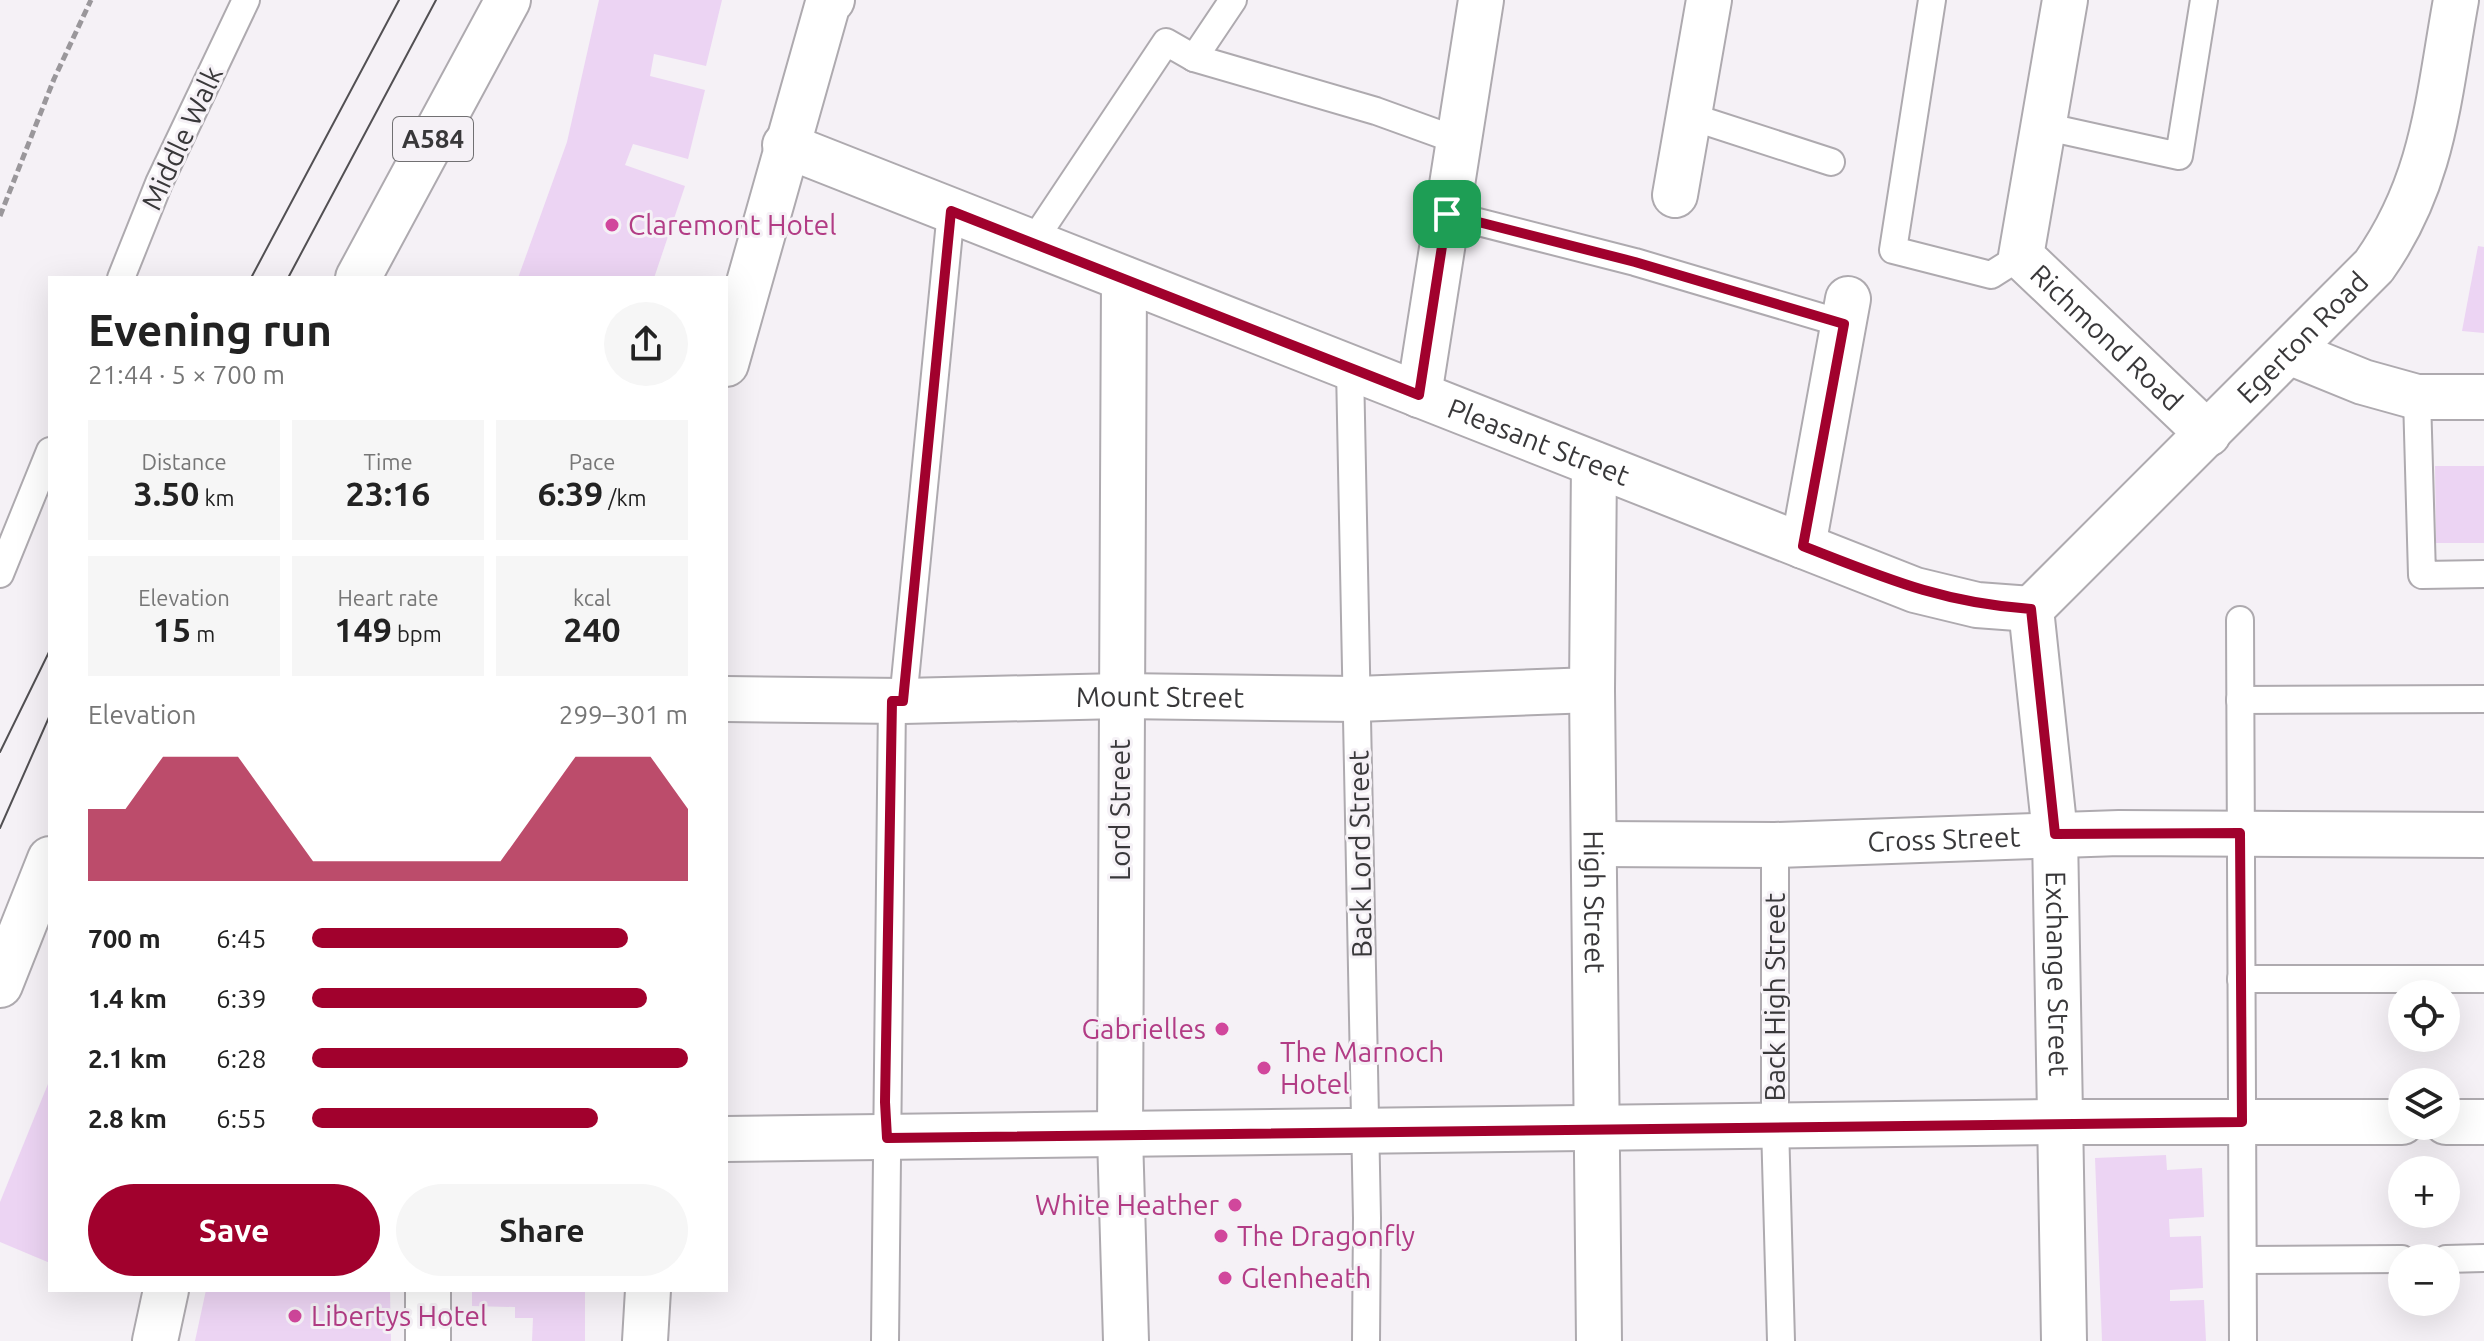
<!DOCTYPE html>
<meta charset="utf-8">
<style>
body{margin:0;font-family:Ubuntu,sans-serif;background:#f6f6f6;color:#222;height:100vh;display:flex;flex-direction:column;font-size:30px;white-space:nowrap}
*{box-sizing:border-box;margin:0}
p{font-size:26px;color:#767676}
.icon{flex:none;width:44px;height:44px;fill:none;stroke:currentColor;stroke-width:2;stroke-linecap:round;stroke-linejoin:round}
.map{position:relative;flex:1;overflow:hidden}
.side{position:absolute;left:48px;top:276px;width:680px;height:1016px;display:flex;flex-direction:column;background:#fff;border-radius:0px;box-shadow:0 8px 32px #0002}
.side>*{flex:none}
.tools{position:absolute;left:2388px;top:980px;display:grid;gap:16px}
.tools a{display:grid;place-items:center;width:72px;height:72px;border-radius:50%;background:#fff;box-shadow:0 8px 32px #0002;font-size:40px}
.pin{position:absolute;display:grid;place-items:center;width:68px;height:68px;color:#fff;margin:-34px;border-radius:16px;box-shadow:0 4px 12px #0006}
.round{display:grid;place-items:center;flex:none;width:84px;height:84px;border-radius:42px;background:#f6f6f6}
.overview{display:flex;align-items:center;justify-content:space-between;height:136px;padding:0 40px}
h1{font-size:44px;font-weight:600;line-height:60px}
.metrics{display:grid;grid-template-columns:repeat(3,1fr);gap:12px;height:136px;padding:8px 40px}
.metrics div{display:grid;align-content:center;border-radius:0px;background:#f6f6f6;text-align:center}
.metrics b{font-size:34px;font-weight:600}
.metrics small{font-size:22px;font-weight:400}
.metrics p{font-size:22px}
.chart{height:224px;padding:16px 40px}
.chart p{display:flex;justify-content:space-between}
.chart svg{width:100%;height:144px;margin-top:8px;fill:#a1012d;opacity:.7}
.button{display:flex;gap:16px;margin-top:auto;padding:16px 40px}
.button a{flex:1;height:92px;border-radius:48px;background:#a1012d;color:#fff;font-size:32px;font-weight:600;line-height:92px;text-align:center}
.button a+a{background:#f6f6f6;color:#222}
ul{padding:0 40px;list-style:none;font-size:26px}
li{display:grid;grid-template-columns:128px 96px 1fr;align-items:center;height:60px}
li i{height:20px;border-radius:10px;background:#a1012d}
.map>svg:first-child{display:block}
.building{fill:#ecd4f3}
.lines{fill:none;stroke-linecap:round;stroke-linejoin:round}
.lane-casing{stroke:#aeaaaf;stroke-width:30}
.street-casing{stroke:#aeaaaf;stroke-width:48}
.secondary-casing{stroke:#aeaaaf;stroke-width:48}
.primary-casing{stroke:#aeaaaf;stroke-width:48}
.path{stroke:#9a979b;stroke-width:5;stroke-dasharray:8 4;stroke-linecap:butt}
.lane{stroke:#fff;stroke-width:26}
.street{stroke:#fff;stroke-width:44}
.secondary{stroke:#fff;stroke-width:44}
.primary{stroke:#fff;stroke-width:44}
.tram{stroke:#525053;stroke-width:2}
.route-casing{stroke:#fff;stroke-width:16}
.route{stroke:#a1012d;stroke-width:10}
.hotel-dot{fill:#d1479c;stroke:#f5f1f6;stroke-width:3}
.labels{text-anchor:middle;stroke-width:6;stroke-linejoin:round;paint-order:stroke}
.shield{fill:#f5f1f6;stroke:#717072;stroke-width:2}
.shield-label{font-size:26px;font-weight:bold;fill:#39383a}
.street-label{font-size:28px;fill:#39383a;stroke:#f5f1f6}
.hotel-label{font-size:28px;fill:#b23c85;stroke:#f5f1f6;text-anchor:start}
</style>
<div class="map">
<svg width="2484" height="1341" viewBox="0 0 2484 1341">
<rect width="100%" height="100%" fill="#f5f1f6"/>
<g class="building">
<polygon points="599,0 722,0 706,66 654,54 650,76 705,90 688,159 633,144 625,165 685,186 654,278 518,278 567,142"/>
<polygon points="2478,246 2484,247 2484,333 2462,331"/>
<polygon points="2435,466 2484,466 2484,543 2436,543"/>
<polygon points="50,1079 50,1263 0,1242 0,1202"/>
<polygon points="2166,1155 2167,1170 2202,1168 2204,1217 2169,1219 2170,1237 2201,1236 2203,1288 2170,1290 2170,1301 2204,1300 2206,1341 2102,1341 2095,1158"/>
<polygon points="206,1290 390,1290 391,1341 195,1341"/>
<polygon points="472,1290 585,1290 585,1341 532,1341 533,1318 515,1318 515,1307 472,1306"/>
</g>
<g class="lines">
<defs>
<g id="lane">
<polyline points="1932,0 1893,250 1991,275 2021,256"/>
<polyline points="1194,58 1233,0"/>
<polyline points="1689,116 1831,162"/>
<polyline points="2043,126 2179,156 2204,0"/>
<polyline points="1447,214 1635,262 1844,324"/>
<polyline points="1032,243 1166,42 1194,58 1376,111 1459,141"/>
<polyline points="121,278 159,183 246,0"/>
<polyline points="1350,368 1367,1218 1366,1341"/>
<polyline points="2417,397 2422,575 2484,574"/>
<polyline points="0,574 50,451"/>
<polyline points="2240,620 2243,1341"/>
<polyline points="2240,700 2484,699"/>
<polyline points="903,701 951,211"/>
<polyline points="1775,845 1775,1125 1781,1341"/>
<polyline points="2241,979 2484,979"/>
<polyline points="2446,1259 2484,1258"/>
<polyline points="2243,1260 2402,1259"/>
<polyline points="885,1341 892,701"/>
</g>
<g id="street">
<path id="s1" d="M2065 0 2021 256 2208 434"/>
<path id="s2" d="M785 145 1915 590 1977 605 2031 609"/>
<polyline points="1675,195 1709,0"/>
<polyline points="1124,279 1120,1136 1126,1341"/>
<polyline points="2289,352 2363,382 2417,397 2484,397"/>
<polyline points="1419,395 1481,0"/>
<path id="s3" d="M1594 464 1592 690 1599 1341"/>
<polyline points="1803,546 1848,299"/>
<path id="s4" d="M2031 609 2374 266C2434 181 2438 99 2456 0"/>
<path id="s5" d="M2031 609 2055 834 2064 1341"/>
<path id="s6" d="M726 699 903 701 1120 696 1357 699 1592 690"/>
<path id="s7" d="M1596 844 1775 845 2119 833 2484 835"/>
<polyline points="2446,1122 2484,1122"/>
<polyline points="726,1139 2060,1122 2402,1122"/>
<polyline points="155,1341 166,1290"/>
<polyline points="428,1341 428,1290"/>
</g>
<g id="secondary">
<polyline points="726,364 828,3 832,0"/>
<polyline points="645,1341 648,1290"/>
</g>
<g id="primary">
<polyline points="358,278 508,0"/>
<polyline points="0,985 50,859"/>
</g>
</defs>
<use href="#lane" class="lane-casing"/>
<use href="#street" class="street-casing"/>
<use href="#secondary" class="secondary-casing"/>
<use href="#primary" class="primary-casing"/>
<polyline class="path" points="0,216 54,79 91,0"/>
<use href="#lane" class="lane"/>
<use href="#street" class="street"/>
<use href="#secondary" class="secondary"/>
<use href="#primary" class="primary"/>
<g class="tram">
<polyline points="251,278 399,0"/>
<polyline points="288,278 436,0"/>
<polyline points="0,752 50,650"/>
<polyline points="0,828 50,715"/>
</g>
</g>
<g class="lines">
<defs>
<path id="route" d="M951 211 1419 395 1447 214 1635 262 1844 324 1803 546C1885 578 1942 603 2031 609L2055 834 2240 833 2242 1122 887 1138 885 1102 892 701H903Z"/>
</defs>
<use href="#route" class="route-casing"/>
<use href="#route" class="route"/>
</g>
<g class="hotel-dot">
<circle cx="612" cy="225" r="8"/>
<circle cx="1222" cy="1029" r="8"/>
<circle cx="1264" cy="1068" r="8"/>
<circle cx="1235" cy="1205" r="8"/>
<circle cx="1221" cy="1236" r="8"/>
<circle cx="1225" cy="1278" r="8"/>
<circle cx="295" cy="1316" r="8"/>
</g>
<g class="labels">
<rect class="shield" x="393" y="117" width="80" height="44" rx="6"/>
<g class="shield-label">
<text x="433" y="148">A584</text>
</g>
<g class="street-label">
<text transform="translate(182 138) rotate(-65)" y="10">Middle Walk</text>
<text dy="10" stroke="none"><textPath href="#s1" startOffset="378">Richmond Road</textPath></text>
<text dy="10" stroke="none"><textPath href="#s4" startOffset="384">Egerton Road</textPath></text>
<text dy="10" stroke="none"><textPath href="#s2" startOffset="810">Pleasant Street</textPath></text>
<text dy="10" stroke="none"><textPath href="#s6" startOffset="434">Mount Street</textPath></text>
<text transform="translate(1120 810) rotate(-90)" y="10">Lord Street</text>
<text dy="10" stroke="none"><textPath href="#s7" startOffset="348">Cross Street</textPath></text>
<text transform="translate(1360 854) rotate(-91)" y="10">Back Lord Street</text>
<text dy="10" stroke="none"><textPath href="#s3" startOffset="438">High Street</textPath></text>
<text dy="10" stroke="none"><textPath href="#s5" startOffset="366">Exchange Street</textPath></text>
<text transform="translate(1775 997) rotate(-90)" y="10">Back High Street</text>
</g>
<g class="hotel-label">
<text x="628" y="235">Claremont Hotel</text>
<text x="1206" y="1039" text-anchor="end">Gabrielles</text>
<text x="1280" y="1062">The Marnoch<tspan x="1280" dy="32">Hotel</tspan></text>
<text x="1219" y="1215" text-anchor="end">White Heather</text>
<text x="1237" y="1246">The Dragonfly</text>
<text x="1241" y="1288">Glenheath</text>
<text x="311" y="1326">Libertys Hotel</text>
</g>
</g>
</svg>
<div class="tools">
<a><svg class="icon" aria-label="locate" viewBox="0 0 24 24"><circle cx="12" cy="12" r="6"/><path d="M12 2v4M12 18v4M2 12h4M18 12h4"/></svg></a>
<a><svg class="icon" aria-label="layers" viewBox="0 0 24 24"><path d="M12 4l9 5-9 5-9-5zM3 14l9 5 9-5"/></svg></a>
<a>+</a>
<a>−</a>
</div>
<div class="pin" style="left:1447px;top:214px;background:#1e9e55"><svg class="icon" aria-label="arrive" viewBox="0 0 24 24"><path d="M6 21V4h12l-3 4 3 4H6"/></svg></div>
<section class="side">
<div class="overview"><div><h1>Evening run</h1><p>21:44 · 5 × 700 m</p></div><a class="round"><svg class="icon" aria-label="share" viewBox="0 0 24 24"><path d="M12 15V3M7 8l5-5 5 5M5 13v7h14v-7"/></svg></a></div>
<div class="metrics">
<div><p>Distance</p><b>3.50<small> km</small></b></div>
<div><p>Time</p><b>23:16</b></div>
<div><p>Pace</p><b>6:39<small> /km</small></b></div>
</div>
<div class="metrics">
<div><p>Elevation</p><b>15<small> m</small></b></div>
<div><p>Heart rate</p><b>149<small> bpm</small></b></div>
<div><p>kcal</p><b>240</b></div>
</div>
<div class="chart"><p><span>Elevation</span>299–301 m</p>
<svg viewBox="0 0 160 44" preserveAspectRatio="none"><path d="M0 44V22L10 22L20 6L30 6L40 6L50 22L60 38L70 38L80 38L90 38L100 38L110 38L120 22L130 6L140 6L150 6L160 22V44z"/></svg>
</div>
<ul>
<li><b>700 m</b>6:45<i style="width:84%"></i></li>
<li><b>1.4 km</b>6:39<i style="width:89%"></i></li>
<li><b>2.1 km</b>6:28<i style="width:100%"></i></li>
<li><b>2.8 km</b>6:55<i style="width:76%"></i></li>
</ul>
<div class="button"><a>Save</a><a>Share</a></div>
</section>
</div>
